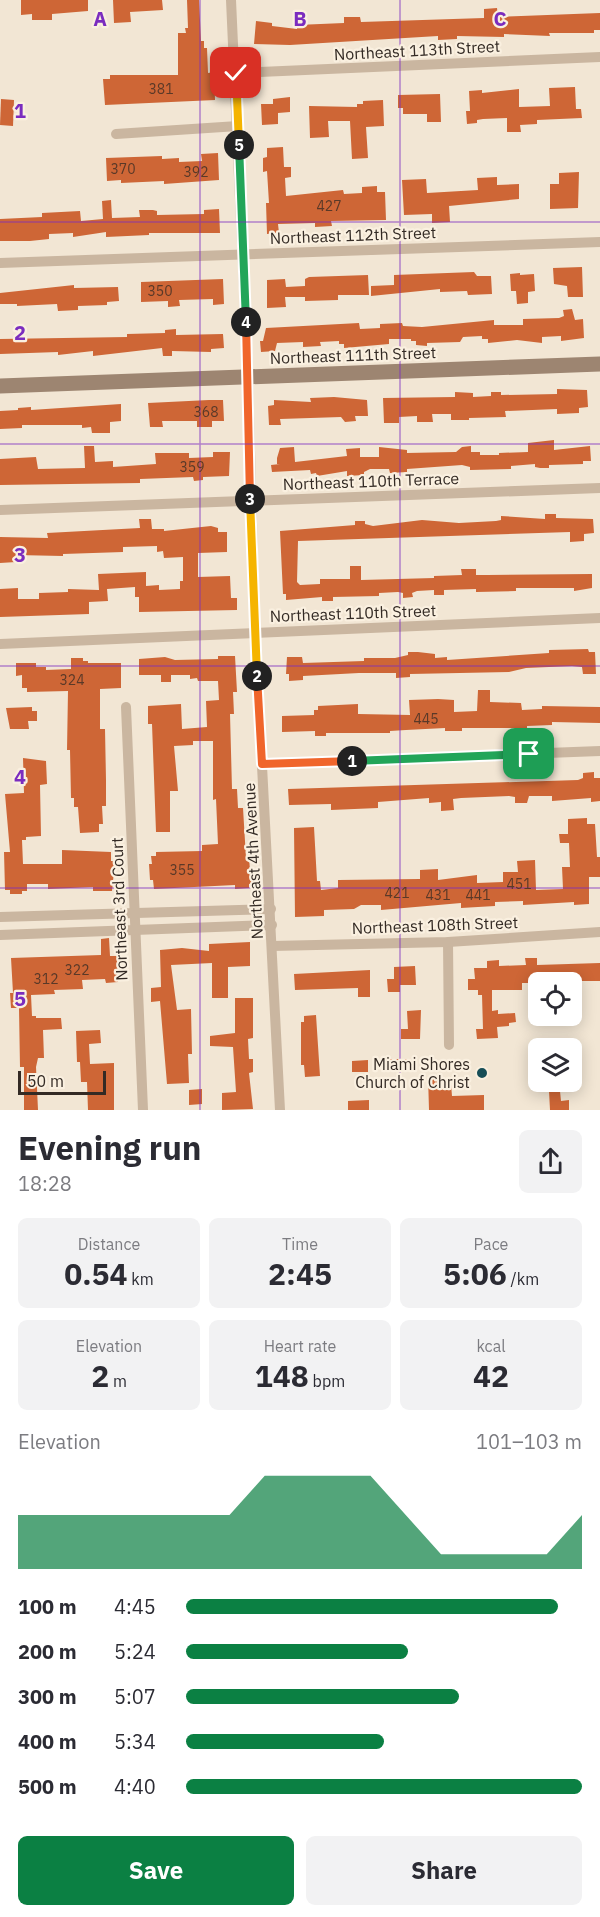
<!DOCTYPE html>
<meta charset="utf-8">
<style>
body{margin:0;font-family:"IBM Plex Sans",sans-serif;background:#f2f2f3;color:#2b2b33;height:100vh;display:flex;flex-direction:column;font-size:22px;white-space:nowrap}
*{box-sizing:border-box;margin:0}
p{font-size:20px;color:#7c7c81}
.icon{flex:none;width:33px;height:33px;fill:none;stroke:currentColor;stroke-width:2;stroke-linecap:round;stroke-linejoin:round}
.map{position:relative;height:1110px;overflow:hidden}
.side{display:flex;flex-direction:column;background:#fff;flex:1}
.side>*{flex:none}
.tools{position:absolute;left:528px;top:972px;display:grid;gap:12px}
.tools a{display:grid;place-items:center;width:54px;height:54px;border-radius:9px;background:#fff;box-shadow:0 3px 15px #0003;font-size:30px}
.scale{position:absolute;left:18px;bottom:15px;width:88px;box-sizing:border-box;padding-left:6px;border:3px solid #332a24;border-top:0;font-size:16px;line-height:21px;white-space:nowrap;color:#332a24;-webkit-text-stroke:4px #faf0e0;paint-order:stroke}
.pin{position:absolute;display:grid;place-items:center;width:51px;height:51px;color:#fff;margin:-26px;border-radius:12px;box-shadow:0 3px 9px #0006}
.km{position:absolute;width:30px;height:30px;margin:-15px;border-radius:50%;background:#222;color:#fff;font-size:16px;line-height:30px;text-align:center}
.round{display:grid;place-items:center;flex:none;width:63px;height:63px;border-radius:9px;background:#f2f2f3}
.head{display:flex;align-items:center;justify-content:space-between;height:102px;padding:0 18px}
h1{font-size:33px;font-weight:700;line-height:45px}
.figures{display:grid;grid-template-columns:repeat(3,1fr);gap:9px;height:102px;padding:6px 18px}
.figures div{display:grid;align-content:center;border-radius:9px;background:#f2f2f3;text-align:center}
.figures b{font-size:30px;font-weight:700}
.figures small{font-size:16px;font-weight:400}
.figures p{font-size:16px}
.chart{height:168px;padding:12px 18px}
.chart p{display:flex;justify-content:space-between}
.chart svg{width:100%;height:108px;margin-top:6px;fill:#0b8043;opacity:.7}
.action{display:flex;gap:12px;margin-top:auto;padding:12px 18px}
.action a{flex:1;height:69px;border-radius:9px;background:#0b8043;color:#fff;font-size:24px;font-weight:700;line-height:69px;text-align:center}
.action a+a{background:#f2f2f3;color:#2b2b33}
ul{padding:0 18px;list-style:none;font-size:20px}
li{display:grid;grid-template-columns:96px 72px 1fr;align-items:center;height:45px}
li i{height:15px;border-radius:8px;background:#0b8043}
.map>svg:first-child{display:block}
.building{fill:#ce6636}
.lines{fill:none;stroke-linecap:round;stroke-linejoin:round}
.street{stroke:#cab6a0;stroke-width:10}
.secondary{stroke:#9d8571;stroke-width:15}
.split-1-casing{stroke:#fff;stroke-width:12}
.split-2-casing{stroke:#fff;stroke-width:12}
.split-3-casing{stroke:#fff;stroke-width:12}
.split-4-casing{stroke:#fff;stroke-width:12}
.split-5-casing{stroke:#fff;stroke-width:12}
.split-6-casing{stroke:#fff;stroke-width:12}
.split-1{stroke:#22a559;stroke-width:8}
.split-2{stroke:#f0652b;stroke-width:8}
.split-3{stroke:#f5b400;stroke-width:8}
.split-4{stroke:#f0652b;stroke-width:8}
.split-5{stroke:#22a559;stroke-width:8}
.split-6{stroke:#f5b400;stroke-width:8}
.grid{fill:none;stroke:#7b2cbf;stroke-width:1.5;stroke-opacity:0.55}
.poi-dot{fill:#174e57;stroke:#faf0e0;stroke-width:2}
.labels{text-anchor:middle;stroke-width:4.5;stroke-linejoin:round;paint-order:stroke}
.number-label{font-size:14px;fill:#5a3928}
.street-label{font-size:16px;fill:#332a24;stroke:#faf0e0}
.poi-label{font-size:16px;fill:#332a24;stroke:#faf0e0;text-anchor:end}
.grid-label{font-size:20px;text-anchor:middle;font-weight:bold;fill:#7b2cbf;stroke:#faf0e0;stroke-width:4.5;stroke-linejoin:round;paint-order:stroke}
</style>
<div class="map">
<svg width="600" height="1110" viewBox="0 0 600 1110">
<rect width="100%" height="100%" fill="#f2e6d4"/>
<g class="building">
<polygon points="21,0 88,0 88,11 52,14 52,20 32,20 32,14 21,15"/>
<polygon points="113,0 162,0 163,10 130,12 131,22 114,23"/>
<polygon points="187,0 199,0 201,41 204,41 204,48 207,48 208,73 214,72 215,100 105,105 103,79 110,79 110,75 178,75 178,33 186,33 185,28 188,28"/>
<polygon points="497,8 498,17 600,13 600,30 594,30 594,33 549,33 550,36 504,34 504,37 457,36 457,39 438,40 438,36 290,45 254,44 256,21 272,23 272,26 297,29 297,25 344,23 344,17 360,17 361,22 484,18 484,9"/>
<polygon points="575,87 576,109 581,109 582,118 537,120 537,124 520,125 521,132 507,132 507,118 483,119 477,120 477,123 467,124 466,111 470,111 469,91 482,90 482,93 519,89 519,107 550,106 549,88"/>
<polygon points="440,94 441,122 427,122 427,114 403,114 403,108 398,108 398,95"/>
<polygon points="290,97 290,112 278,113 278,124 262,125 261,104 273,104 273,99"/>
<polygon points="1,99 14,100 13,126 0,125"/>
<polygon points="383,100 384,126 366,127 368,158 352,159 350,121 328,121 329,137 310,138 309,106 357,107 357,104 363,104 363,101"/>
<polygon points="283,147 284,167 291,167 291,177 285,178 286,196 343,190 344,194 362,193 362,187 377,186 377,192 385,192 386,220 331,221 332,226 315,227 315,223 278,224 279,233 267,234 266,203 269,203 267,171 263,172 263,158 267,157 267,148"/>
<polygon points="218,153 219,180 164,184 164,181 121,183 121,180 107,181 106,158 162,156 162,159 179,158 179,162 202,161 201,154"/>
<polygon points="579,172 578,208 550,209 550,184 559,184 559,173"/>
<polygon points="497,177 497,185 519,184 519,199 449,206 450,222 432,223 432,214 404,215 402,180 426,179 427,193 478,190 477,178"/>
<polygon points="111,200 112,218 140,217 139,210 153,210 157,211 157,215 204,214 204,210 219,209 220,233 149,233 149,235 106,237 106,232 73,237 73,233 49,234 49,239 30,241 0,241 0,219 42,217 42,213 80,211 81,221 103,219 102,201"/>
<polygon points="582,267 583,297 568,297 567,286 554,284 553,268"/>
<polygon points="474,272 477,276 491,276 492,294 468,295 467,291 440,292 440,289 371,296 371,286 394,285 394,275"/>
<polygon points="520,273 520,275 534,274 535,291 528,292 528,303 517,304 516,291 511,291 510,274"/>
<polygon points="368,275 369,295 338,295 338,300 305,301 305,297 285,297 286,307 267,308 267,280 285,279 286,287 305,286 305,279 309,277"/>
<polygon points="223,279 224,304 213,305 213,299 179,300 180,306 168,307 168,301 141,302 141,282"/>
<polygon points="74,285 74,288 118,287 119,301 107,302 107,305 78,306 78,310 58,311 57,304 17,306 17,304 0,304 0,293"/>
<polygon points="572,309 575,320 583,319 584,338 561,341 561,336 542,337 542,343 517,340 488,343 488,339 482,339 482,336 463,337 460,342 427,343 427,346 416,345 416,341 411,341 411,339 389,339 389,344 344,348 344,344 339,344 339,341 320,342 321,346 303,347 303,342 277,343 275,351 261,352 260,341 263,341 266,328 359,323 360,329 380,328 380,324 402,323 403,326 422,327 494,320 494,325 523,325 523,319 559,318 564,316 563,310"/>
<polygon points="176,329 176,335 223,334 224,348 211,349 211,352 172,351 172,356 163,356 162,348 93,356 93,351 58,355 58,352 0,354 0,339 127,337 127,334 165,333 165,330"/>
<polygon points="557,389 587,390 588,407 579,408 579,413 557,414 557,409 505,411 506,417 469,418 469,420 451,420 451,414 432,414 433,422 417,422 417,416 399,417 399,423 384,423 383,398 455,397 455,392 473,393 473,397 491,396 491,392 501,392 501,395 557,394"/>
<polygon points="334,397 367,400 368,416 355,416 356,421 345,422 341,417 280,419 281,425 269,425 268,406 274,405 274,400 311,402 310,398"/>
<polygon points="209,400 223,400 224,421 212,421 212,427 197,427 197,421 162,421 163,427 150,427 148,403"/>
<polygon points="121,404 121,421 110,422 110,433 92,433 91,427 82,428 82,425 22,425 22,428 0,429 0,411 18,410 18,408 31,407 31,410"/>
<polygon points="554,440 554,450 590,446 591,461 583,461 583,464 549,465 549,468 540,468 535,467 535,464 511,466 511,469 470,470 470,467 462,465 407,469 407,472 390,473 389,469 370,469 364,472 364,475 347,476 347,471 317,476 316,473 311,474 310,470 272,472 271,465 280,464 277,464 277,458 280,448 294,447 295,462 347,456 346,449 360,448 360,457 379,457 379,447 407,450 407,453 456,452 462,447 471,446 471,452 480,452 480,455 499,455 499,453 528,452 528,443"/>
<polygon points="84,446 94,446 95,462 113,461 113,467 156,464 155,453 189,453 189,458 213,457 213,452 230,452 229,476 203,477 203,480 194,481 193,477 140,479 140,483 0,485 0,459 36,457 38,469 85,468"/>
<polygon points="545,514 556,514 556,518 593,519 594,533 584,534 584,541 570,542 570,532 298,541 297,582 300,585 320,584 320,579 350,579 350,566 361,566 361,580 434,578 434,576 462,575 461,569 476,569 476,575 487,575 592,574 592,588 574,591 574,588 516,588 516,591 476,592 476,589 444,590 444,595 434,595 434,590 417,591 412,593 413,597 403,598 403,593 398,592 379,593 379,596 333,597 333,601 322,601 322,597 286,600 286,594 283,594 280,531 355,525 355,521 365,521 365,524 373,526 422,520 459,523 496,521 501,520 501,516 545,519"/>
<polygon points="139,519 151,519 152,529 164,529 164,531 211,526 218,528 218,532 227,532 227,552 198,553 198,577 230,576 231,598 237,598 237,610 139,612 139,597 135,597 135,587 107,589 108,601 89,602 89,614 0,617 0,589 18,588 18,599 39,599 39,593 68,592 68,589 99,590 98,574 146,572 146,586 159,585 159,590 180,589 180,581 183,581 183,557 164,558 163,551 157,552 157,546 123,547 123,552 63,554 63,556 16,555 16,562 0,563 0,537 48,538 47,533 140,528"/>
<polygon points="588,649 589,652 595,652 596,674 583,674 582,667 572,666 526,668 509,672 410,674 410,677 396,678 396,673 359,673 303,676 303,680 289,681 289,674 286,674 287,657 302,657 303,663 364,661 364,658 395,658 408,655 408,652 418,652 435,654 435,658 447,657 447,660 549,653 549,650"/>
<polygon points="218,656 235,656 237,692 233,692 234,714 230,714 232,789 237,789 238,808 243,808 246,858 249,858 250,870 256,870 256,884 249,884 249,888 235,889 235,885 154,889 153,880 150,880 149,864 152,864 151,856 156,856 156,852 202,851 202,845 218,844 216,799 213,800 213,741 193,741 193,745 174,746 178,791 170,791 170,832 156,832 152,724 148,724 148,706 181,704 182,729 207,727 206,701 219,700 218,681 198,681 197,678 190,679 190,675 171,675 171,682 161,682 161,675 139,675 139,659 165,657 175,660 218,659"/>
<polygon points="71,658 83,658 83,661 88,661 88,663 121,663 121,688 100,689 100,729 105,729 106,780 106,806 102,806 103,824 99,824 99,832 80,833 78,807 74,807 74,798 71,798 70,750 67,750 68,691 27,692 27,688 22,688 22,675 16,676 16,663 36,663 36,667 46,667 46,670 71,669"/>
<polygon points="478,690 490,690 490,702 521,703 522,710 542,709 542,706 600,707 600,723 552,722 552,725 527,726 527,728 462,728 462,731 445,731 445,728 406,730 390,731 390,733 326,733 326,736 315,736 315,731 282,732 282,716 314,715 314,710 318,710 318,706 358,704 358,714 410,715 409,700 438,699 454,700 454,712 477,711"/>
<polygon points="32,707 32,711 37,711 37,721 28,721 29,729 10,729 6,708"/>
<polygon points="23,758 46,761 47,784 40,785 41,836 26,837 26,840 22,840 23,864 62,864 62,850 111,852 111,861 115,861 112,891 93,891 93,887 48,889 48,884 27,884 27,891 22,891 22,894 10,894 10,890 5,890 4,852 10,852 5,794 24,793"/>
<polygon points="594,772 594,778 600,778 600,801 591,802 591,798 552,801 552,796 529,796 527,803 515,803 515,797 509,796 461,798 453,799 454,810 441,811 441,802 429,803 429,798 378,802 378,808 331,810 331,804 289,805 288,789 578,780 583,778 583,773"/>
<polygon points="587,818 587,824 595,824 597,857 600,857 600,877 589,877 589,904 574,905 574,902 523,905 523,901 495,902 495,906 461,908 461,903 381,910 381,905 361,905 354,909 324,910 324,916 295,917 294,828 314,827 317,881 320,881 321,890 338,888 338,880 420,879 420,870 438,869 438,880 477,875 477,883 503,882 503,872 518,872 517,861 535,860 536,890 563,889 562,867 570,867 569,843 560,843 559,834 568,834 568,819"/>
<polygon points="109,938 110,956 117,956 118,982 106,983 105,979 82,980 83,989 54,990 55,994 31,995 32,1016 36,1016 36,1018 61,1018 62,1029 43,1030 44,1058 38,1058 36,1067 38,1110 24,1110 24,1067 20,1067 19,1008 11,1008 10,993 13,993 11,958 101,955 101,939"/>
<polygon points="250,942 250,966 228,967 228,998 212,998 212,963 171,965 177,1010 191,1009 192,1054 188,1054 189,1083 167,1084 160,1001 151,1002 151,988 161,987 160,950 182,948 209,951 209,944"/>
<polygon points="525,958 537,958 537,965 600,963 600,981 530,981 530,983 522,983 522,990 492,990 492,1011 498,1010 498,1014 515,1013 516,1022 509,1023 509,1026 497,1027 498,1038 477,1039 476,1029 483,1029 482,995 478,995 478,990 468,990 468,979 475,979 474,968 487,968 487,961 499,960 499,966 526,965"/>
<polygon points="415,966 416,985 400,985 400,992 388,992 387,979 394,979 394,967"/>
<polygon points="370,970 370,997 358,997 358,988 295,990 294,974"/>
<polygon points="235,998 253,998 253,1038 248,1039 249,1059 253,1059 253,1072 249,1073 253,1109 222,1110 222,1093 236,1092 233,1047 210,1046 210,1036 235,1033"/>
<polygon points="421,1010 420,1039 401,1039 401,1029 408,1029 407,1011"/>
<polygon points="316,1015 320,1076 305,1077 304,1065 301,1065 301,1022 304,1022 304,1016"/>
<polygon points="100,1030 101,1043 89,1044 90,1064 114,1063 114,1110 88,1110 87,1082 81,1082 80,1062 77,1062 76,1031"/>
<rect x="390" y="1059" width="20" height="11"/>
<polygon points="368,1060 368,1072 352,1072 352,1061"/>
<polygon points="428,1076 441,1076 442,1085 451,1084 452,1096 484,1095 484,1110 429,1110"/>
<polygon points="202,1089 202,1104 189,1105 189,1090"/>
<polygon points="549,1091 560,1091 561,1101 569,1100 569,1110 550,1110"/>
<polygon points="369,1100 369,1110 348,1110 348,1101"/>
</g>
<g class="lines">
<g class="street">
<polyline points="231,0 248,377 255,632 280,1110"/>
<polyline points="236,73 600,57"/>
<polyline points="116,134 238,126"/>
<polyline points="0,263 600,242"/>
<polyline points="0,510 600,488"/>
<polyline points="0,644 600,618"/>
<polyline points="126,707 143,1110"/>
<polyline points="262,764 600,751"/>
<polyline points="0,917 271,909"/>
<polyline points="0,935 272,925"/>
<polyline points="448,942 449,1045"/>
<polyline points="272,946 448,942 600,932"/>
</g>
<polyline class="secondary" points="0,386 600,364"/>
</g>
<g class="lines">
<defs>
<polyline id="split-1" points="352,761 529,754"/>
<polyline id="split-2" points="257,676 262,764 352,761"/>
<polyline id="split-3" points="250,499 257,676"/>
<polyline id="split-4" points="246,322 250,499"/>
<polyline id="split-5" points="239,145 246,322"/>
<polyline id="split-6" points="236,73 239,145"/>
</defs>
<use href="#split-1" class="split-1-casing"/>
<use href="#split-2" class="split-2-casing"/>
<use href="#split-3" class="split-3-casing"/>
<use href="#split-4" class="split-4-casing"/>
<use href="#split-5" class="split-5-casing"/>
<use href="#split-6" class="split-6-casing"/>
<use href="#split-1" class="split-1"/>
<use href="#split-2" class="split-2"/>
<use href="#split-3" class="split-3"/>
<use href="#split-4" class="split-4"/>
<use href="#split-5" class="split-5"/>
<use href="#split-6" class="split-6"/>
</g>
<path class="grid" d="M200 0V1110M400 0V1110M0 222H600M0 444H600M0 666H600M0 888H600"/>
<circle class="poi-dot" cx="482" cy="1073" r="6"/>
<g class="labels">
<g class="number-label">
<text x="161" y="94">381</text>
<text x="123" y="174">370</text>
<text x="196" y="177">392</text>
<text x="329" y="211">427</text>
<text x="160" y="296">350</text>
<text x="206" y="417">368</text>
<text x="192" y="472">359</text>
<text x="72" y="685">324</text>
<text x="426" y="724">445</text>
<text x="182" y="875">355</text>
<text x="519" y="889">451</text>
<text x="397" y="898">421</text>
<text x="438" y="900">431</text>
<text x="478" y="900">441</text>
<text x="77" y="975">322</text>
<text x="46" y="984">312</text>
</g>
<g class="street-label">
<text transform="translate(417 50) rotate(-3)" y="6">Northeast 113th Street</text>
<text transform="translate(353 235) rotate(-2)" y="6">Northeast 112th Street</text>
<text transform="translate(353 355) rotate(-2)" y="6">Northeast 111th Street</text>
<text transform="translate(371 481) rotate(-2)" y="6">Northeast 110th Terrace</text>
<text transform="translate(353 613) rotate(-2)" y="6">Northeast 110th Street</text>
<text transform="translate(253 861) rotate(-93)" y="6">Northeast 4th Avenue</text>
<text transform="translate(119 909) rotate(-92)" y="6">Northeast 3rd Court</text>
<text transform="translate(435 925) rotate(-2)" y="6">Northeast 108th Street</text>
</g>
<g class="poi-label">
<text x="470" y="1070">Miami Shores<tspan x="470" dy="18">Church of Christ</tspan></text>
</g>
</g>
<g class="grid-label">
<text x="100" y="26">A</text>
<text x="300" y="26">B</text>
<text x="500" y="26">C</text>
<text x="20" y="118">1</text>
<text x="20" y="340">2</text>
<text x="20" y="562">3</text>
<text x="20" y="784">4</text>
<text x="20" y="1006">5</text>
</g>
</svg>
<div class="tools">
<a><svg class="icon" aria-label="locate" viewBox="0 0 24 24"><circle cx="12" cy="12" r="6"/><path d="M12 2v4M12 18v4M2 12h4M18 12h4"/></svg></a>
<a><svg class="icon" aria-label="layers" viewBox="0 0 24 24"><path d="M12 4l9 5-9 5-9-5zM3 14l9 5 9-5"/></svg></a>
</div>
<div class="scale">50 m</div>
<div class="pin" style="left:529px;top:754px;background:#1e9e55"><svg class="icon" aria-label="arrive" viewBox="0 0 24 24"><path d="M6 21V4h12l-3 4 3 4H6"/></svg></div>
<div class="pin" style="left:236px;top:73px;background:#d93025"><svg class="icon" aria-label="check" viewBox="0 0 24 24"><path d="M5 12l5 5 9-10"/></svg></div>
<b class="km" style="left:352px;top:761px">1</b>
<b class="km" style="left:257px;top:676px">2</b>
<b class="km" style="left:250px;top:499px">3</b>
<b class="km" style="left:246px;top:322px">4</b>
<b class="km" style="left:239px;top:145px">5</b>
</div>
<section class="side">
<div class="head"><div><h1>Evening run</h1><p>18:28</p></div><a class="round"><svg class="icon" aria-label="share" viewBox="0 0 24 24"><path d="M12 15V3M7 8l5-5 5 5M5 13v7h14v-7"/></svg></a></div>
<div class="figures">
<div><p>Distance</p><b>0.54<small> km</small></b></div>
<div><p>Time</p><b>2:45</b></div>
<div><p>Pace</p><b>5:06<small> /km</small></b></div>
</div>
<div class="figures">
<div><p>Elevation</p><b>2<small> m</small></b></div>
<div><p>Heart rate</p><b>148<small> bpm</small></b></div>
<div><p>kcal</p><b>42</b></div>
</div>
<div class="chart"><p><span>Elevation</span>101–103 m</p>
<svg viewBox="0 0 160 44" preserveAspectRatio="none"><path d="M0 44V22L10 22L20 22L30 22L40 22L50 22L60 22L70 6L80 6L90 6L100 6L110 22L120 38L130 38L140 38L150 38L160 22V44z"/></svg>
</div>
<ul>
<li><b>100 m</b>4:45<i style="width:94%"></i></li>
<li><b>200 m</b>5:24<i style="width:56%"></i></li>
<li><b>300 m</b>5:07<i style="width:69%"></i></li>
<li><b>400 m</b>5:34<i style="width:50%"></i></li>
<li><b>500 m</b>4:40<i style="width:100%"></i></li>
</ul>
<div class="action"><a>Save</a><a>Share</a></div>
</section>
